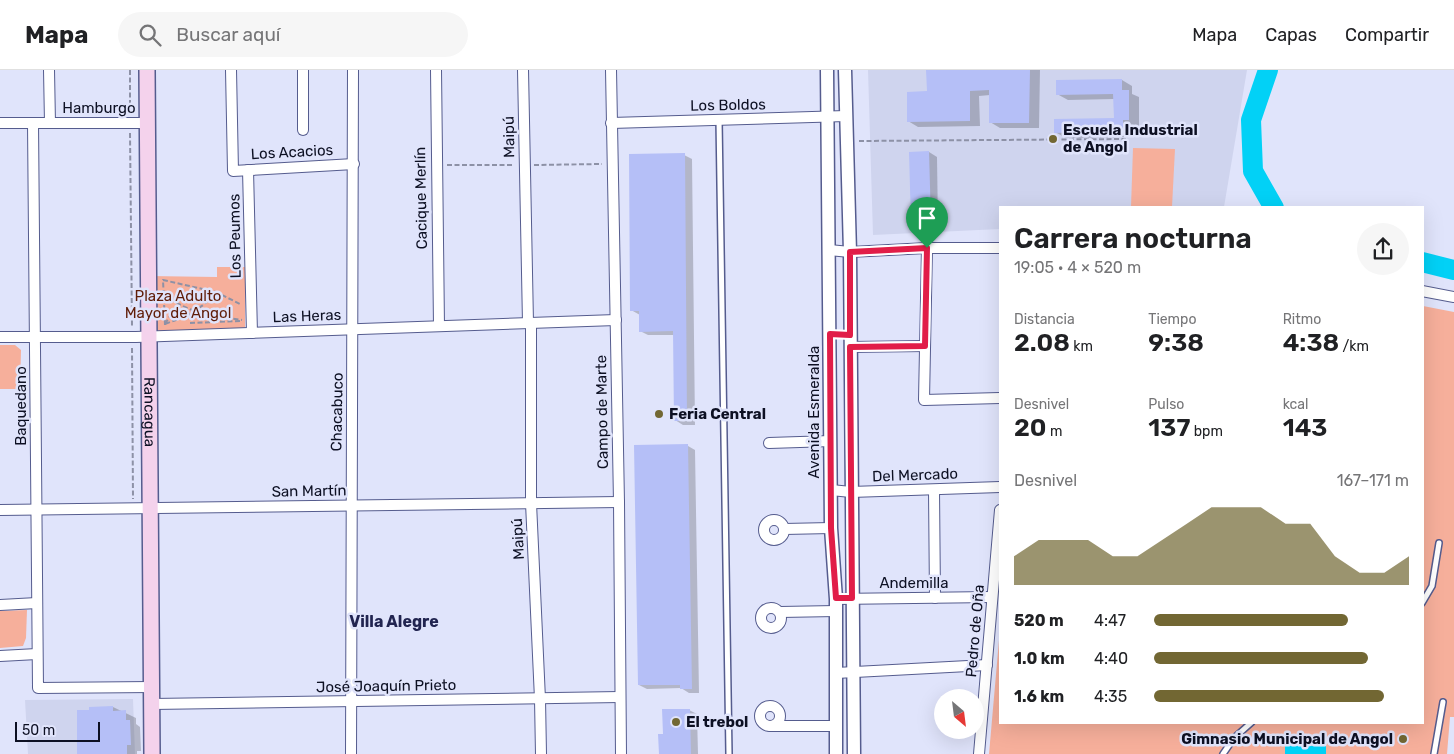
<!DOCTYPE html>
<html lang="es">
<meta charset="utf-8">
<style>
body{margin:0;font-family:Rubik,sans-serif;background:#f6f6f6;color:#202124;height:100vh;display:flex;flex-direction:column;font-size:19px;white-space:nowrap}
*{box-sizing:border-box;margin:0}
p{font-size:16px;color:#757577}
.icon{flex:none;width:28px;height:28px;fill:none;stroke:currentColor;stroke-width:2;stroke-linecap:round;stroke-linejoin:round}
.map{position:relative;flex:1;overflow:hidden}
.drawer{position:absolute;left:999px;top:136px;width:425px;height:518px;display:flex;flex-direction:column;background:#fff;border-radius:0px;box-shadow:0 5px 20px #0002}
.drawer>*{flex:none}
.needle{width:32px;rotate:152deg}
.controls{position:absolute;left:934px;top:619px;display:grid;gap:10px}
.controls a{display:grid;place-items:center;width:50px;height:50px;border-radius:50%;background:#fff;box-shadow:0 5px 20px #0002;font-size:25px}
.scale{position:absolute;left:15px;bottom:12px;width:85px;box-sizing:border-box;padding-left:5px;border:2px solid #0d1023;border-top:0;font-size:14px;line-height:18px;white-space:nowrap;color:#0d1023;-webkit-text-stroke:4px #e0e4fb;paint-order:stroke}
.pin{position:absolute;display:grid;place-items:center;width:42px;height:42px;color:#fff;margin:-51px -21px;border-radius:50% 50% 50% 0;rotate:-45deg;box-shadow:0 0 5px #0007}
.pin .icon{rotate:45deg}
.round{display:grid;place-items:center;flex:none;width:52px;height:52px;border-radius:26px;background:#f6f6f6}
.head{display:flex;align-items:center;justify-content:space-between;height:85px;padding:0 15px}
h1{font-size:28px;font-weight:600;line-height:38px}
.metrics{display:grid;grid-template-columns:repeat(3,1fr);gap:8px;height:85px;padding:5px 15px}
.metrics div{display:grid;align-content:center}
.metrics b{font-size:25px;font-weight:600}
.metrics small{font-size:14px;font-weight:400}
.metrics p{font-size:14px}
.chart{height:140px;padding:10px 15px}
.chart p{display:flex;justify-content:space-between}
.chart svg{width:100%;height:90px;margin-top:5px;fill:#726733;opacity:.7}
ul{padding:0 15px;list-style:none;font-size:16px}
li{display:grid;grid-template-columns:80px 60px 1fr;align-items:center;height:38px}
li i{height:12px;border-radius:6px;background:#726733}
header{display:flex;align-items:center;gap:30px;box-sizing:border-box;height:70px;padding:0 25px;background:#fff;border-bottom:1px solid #e0e0e0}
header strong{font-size:24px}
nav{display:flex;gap:28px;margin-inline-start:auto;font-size:18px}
.search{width:350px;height:45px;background:#f6f6f6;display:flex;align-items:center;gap:12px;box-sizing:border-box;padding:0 18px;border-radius:28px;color:#757577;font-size:19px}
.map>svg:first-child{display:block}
.built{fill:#cfd4ee}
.green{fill:#f6af9b}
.water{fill:#02d1f6}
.shadow{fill:#0003}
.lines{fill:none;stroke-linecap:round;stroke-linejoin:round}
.river{stroke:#02d1f6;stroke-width:20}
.building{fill:#b5bff7}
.service-casing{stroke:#555c8e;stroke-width:8}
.minor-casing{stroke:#555c8e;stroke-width:12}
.tertiary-casing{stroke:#555c8e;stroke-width:15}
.secondary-casing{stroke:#555c8e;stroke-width:18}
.path{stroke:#8d91a6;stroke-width:2;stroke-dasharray:5 2.5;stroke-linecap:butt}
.service{stroke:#fff;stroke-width:5}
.minor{stroke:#fff;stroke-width:10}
.tertiary{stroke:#fff;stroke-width:12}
.secondary{stroke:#f4d2ec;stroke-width:15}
.route-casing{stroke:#fff;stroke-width:10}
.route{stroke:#e11d48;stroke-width:6}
.poi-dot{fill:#726733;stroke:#e0e4fb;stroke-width:2}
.labels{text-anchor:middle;stroke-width:5;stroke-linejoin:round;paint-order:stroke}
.street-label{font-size:15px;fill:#0d1023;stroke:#e0e4fb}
.poi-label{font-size:15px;font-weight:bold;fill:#0d1023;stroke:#e0e4fb;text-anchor:start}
.park-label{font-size:15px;fill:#5f1c07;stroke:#e0e4fb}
.neighbourhood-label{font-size:16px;font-weight:bold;fill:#212450;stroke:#e0e4fb}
</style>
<header>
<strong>Mapa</strong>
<div class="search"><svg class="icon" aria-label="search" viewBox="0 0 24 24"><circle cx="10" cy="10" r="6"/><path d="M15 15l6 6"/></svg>Buscar aquí</div>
<nav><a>Mapa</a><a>Capas</a><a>Compartir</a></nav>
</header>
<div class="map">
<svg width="1454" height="684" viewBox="0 0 1454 684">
<rect width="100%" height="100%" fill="#e0e4fb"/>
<g class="built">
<polygon points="868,0 1247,0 1224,137 1000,138 1000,159 873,165"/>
<polygon points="133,629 135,684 28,684 25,630"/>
</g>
<g class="green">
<polygon points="1133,78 1175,79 1172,137 1131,137"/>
<polygon points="217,197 245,197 245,260 150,264 149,206 217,207"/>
<polygon points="1423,236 1454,242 1454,647 1450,647 1447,684 989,684 1000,559 1000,652 1422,652"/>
<polygon points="0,275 15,275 21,280 20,319 0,319"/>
<polygon points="27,540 26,568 23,576 0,578 0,541"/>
</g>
<polygon class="water" points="1285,675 1326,676 1326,684 1285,684"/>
<g class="shadow">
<polygon points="927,0 1040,0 1039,58 1000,58 990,52 990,25 979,26 980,56 918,57 908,51 928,23"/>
<polygon points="1122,10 1132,16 1132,24 1139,27 1139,56 1133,56 1133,67 1066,68 1055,62 1115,49 1115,29 1068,30 1057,24"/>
<polygon points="929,82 937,87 938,156 920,157 912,152"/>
<polygon points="684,85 692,89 695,355 683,355 675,350 674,265 648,265 640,261 640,245 631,240"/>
<polygon points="688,376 695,380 699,623 689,623 681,618 647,619 639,615"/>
<polygon points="113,637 136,648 136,654 140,657 141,681 137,681 137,684 79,684 90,638"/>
<polygon points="689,640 697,644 698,684 660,684 664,665"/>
</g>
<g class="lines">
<g class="river">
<polyline points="1268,0 1251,50 1253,101 1274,138"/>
<polyline points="1422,192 1454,200"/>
</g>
</g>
<g class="building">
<polygon points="926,0 1030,0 1029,53 989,53 989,20 970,21 970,51 907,52 907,22 927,21"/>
<polygon points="1122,9 1122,20 1129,20 1129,50 1123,50 1123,61 1054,63 1054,49 1114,48 1113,24 1056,25 1056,10"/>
<polygon points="929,81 931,152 911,153 909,82"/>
<polygon points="685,83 687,351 674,351 673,261 639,262 639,241 630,241 629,84"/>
<polygon points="688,374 692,619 680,619 680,615 638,615 634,375"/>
<polygon points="113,636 113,641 126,640 126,650 130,650 131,675 127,675 127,684 77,684 77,640 89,640 89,637"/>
<polygon points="662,639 690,639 691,684 659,684 658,664 663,664"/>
</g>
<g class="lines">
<defs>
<g id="service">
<polyline points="719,50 729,684"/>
<polyline points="1422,533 1432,516 1439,473"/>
<polyline points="1223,684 1234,668 1252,652"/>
<polyline points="1434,684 1443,632"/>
</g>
<g id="minor">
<polyline points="49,0 50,53"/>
<polyline points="231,0 233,101 354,94"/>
<polyline points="436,0 439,256"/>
<polyline points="523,0 528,253"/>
<polyline points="611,0 619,432 621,684"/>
<polyline points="0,53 148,53"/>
<polyline points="33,53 38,618 152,617"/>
<polyline points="611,53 846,46"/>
<polyline points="303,60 303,0"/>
<polyline points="248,100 252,263"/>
<polyline points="927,178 924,330 1000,328"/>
<polyline points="829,180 850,182 927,178 1000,178"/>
<polyline points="1422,221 1454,227"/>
<polyline points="531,253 531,433 540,629 541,684"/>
<polyline points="0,267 136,267 616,250"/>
<polyline points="850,277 925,276"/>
<polyline points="769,373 831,371"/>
<polyline points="831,420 851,422 1000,417"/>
<polyline points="934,420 935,528"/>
<polyline points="0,440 619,432"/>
<circle cx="774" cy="460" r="10"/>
<polyline points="784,459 831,458"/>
<polyline points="836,529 992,527"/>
<polyline points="0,535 37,533"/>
<circle cx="771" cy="548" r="10"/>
<polyline points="780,542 836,541"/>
<polyline points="0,586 37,584"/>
<polyline points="836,603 987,595"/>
<polyline points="152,634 620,627"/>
<circle cx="770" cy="646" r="10"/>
<polyline points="770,656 836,656"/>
<polyline points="351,684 353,0"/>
<polyline points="979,684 1000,440"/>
</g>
<g id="tertiary">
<polyline points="827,0 831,458 836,529 836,684"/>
<polyline points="845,0 850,182 854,684"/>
</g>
<g id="secondary">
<path id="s1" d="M147 0 152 684"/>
</g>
</defs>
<use href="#service" class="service-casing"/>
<use href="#minor" class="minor-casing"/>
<use href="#tertiary" class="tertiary-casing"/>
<use href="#secondary" class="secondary-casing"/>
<g class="path">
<polyline points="130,0 130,44"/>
<polyline points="130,63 132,256"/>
<polyline points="859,71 1126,69"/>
<polyline points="447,95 514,95"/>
<polyline points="534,95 602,94"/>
<path d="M164 224C189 244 211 245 242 250"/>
<polyline points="190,253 240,251"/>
<path d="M165 254C187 246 201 240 216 222L240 234"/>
<polyline points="165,254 177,235"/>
<polyline points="165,255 163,210 216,222"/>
<polyline points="132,278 133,429"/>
</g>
<use href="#service" class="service"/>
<use href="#minor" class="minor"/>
<use href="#tertiary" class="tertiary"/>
<use href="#secondary" class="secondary"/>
</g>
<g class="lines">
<defs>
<polygon id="route" points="927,178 925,276 850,277 852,528 836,528 831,458 830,264 850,265 850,182"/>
</defs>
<use href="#route" class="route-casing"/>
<use href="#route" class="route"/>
</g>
<g class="poi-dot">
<circle cx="1053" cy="69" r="5"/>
<circle cx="659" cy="344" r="5"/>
<circle cx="676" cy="652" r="5"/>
<circle cx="1403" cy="669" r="5"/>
</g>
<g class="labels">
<g class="street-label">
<text transform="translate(728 35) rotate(-1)" y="5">Los Boldos</text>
<text x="99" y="43">Hamburgo</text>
<text transform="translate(509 67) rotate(-91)" y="5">Maipú</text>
<text transform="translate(292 82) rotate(-3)" y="5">Los Acacios</text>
<text transform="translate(421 128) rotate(-91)" y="5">Cacique Merlín</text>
<text transform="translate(235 166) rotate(-91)" y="5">Los Peumos</text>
<text transform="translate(307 246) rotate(-2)" y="5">Las Heras</text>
<text transform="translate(21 336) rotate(-90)" y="5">Baquedano</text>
<text dy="5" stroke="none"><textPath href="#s1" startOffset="342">Rancagua</textPath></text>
<text transform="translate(337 342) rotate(-89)" y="5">Chacabuco</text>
<text transform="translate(602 342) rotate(-91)" y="5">Campo de Marte</text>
<text transform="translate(814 342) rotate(-90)" y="5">Avenida Esmeralda</text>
<text transform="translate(915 405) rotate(-2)" y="5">Del Mercado</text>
<text transform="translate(309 421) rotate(-1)" y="5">San Martín</text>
<text transform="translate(518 469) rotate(-93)" y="5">Maipú</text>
<text x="914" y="518">Andemilla</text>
<text transform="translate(975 561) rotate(-85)" y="5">Pedro de Oña</text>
<text transform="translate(386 616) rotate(-1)" y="5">José Joaquín Prieto</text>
</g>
<g class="poi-label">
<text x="1063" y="65">Escuela Industrial<tspan x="1063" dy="17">de Angol</tspan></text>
<text x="669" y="349">Feria Central</text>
<text x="686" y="657">El trebol</text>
<text x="1393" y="674" text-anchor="end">Gimnasio Municipal de Angol</text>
</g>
<g class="park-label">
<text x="178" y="231">Plaza Adulto<tspan x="178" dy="17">Mayor de Angol</tspan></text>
</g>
<g class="neighbourhood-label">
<text x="394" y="557">Villa Alegre</text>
</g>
</g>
</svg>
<div class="controls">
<a><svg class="needle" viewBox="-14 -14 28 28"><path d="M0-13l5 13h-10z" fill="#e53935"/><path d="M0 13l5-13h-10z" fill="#757577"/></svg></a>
</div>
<div class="scale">50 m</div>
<div class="pin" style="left:927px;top:178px;background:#1e9e55"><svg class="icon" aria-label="arrive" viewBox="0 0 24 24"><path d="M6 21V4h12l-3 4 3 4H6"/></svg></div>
<section class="drawer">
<div class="head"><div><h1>Carrera nocturna</h1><p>19:05 · 4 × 520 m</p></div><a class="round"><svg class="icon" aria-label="share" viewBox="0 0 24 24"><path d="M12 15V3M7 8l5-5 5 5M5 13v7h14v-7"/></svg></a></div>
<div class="metrics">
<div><p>Distancia</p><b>2.08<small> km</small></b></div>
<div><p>Tiempo</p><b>9:38</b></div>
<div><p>Ritmo</p><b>4:38<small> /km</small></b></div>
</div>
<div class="metrics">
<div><p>Desnivel</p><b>20<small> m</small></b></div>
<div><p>Pulso</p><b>137<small> bpm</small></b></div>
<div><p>kcal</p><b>143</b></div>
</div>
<div class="chart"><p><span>Desnivel</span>167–171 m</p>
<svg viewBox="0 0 160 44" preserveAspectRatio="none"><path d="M0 44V30L10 22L20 22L30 22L40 30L50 30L60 22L70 14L80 6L90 6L100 6L110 14L120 14L130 30L140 38L150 38L160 30V44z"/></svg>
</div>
<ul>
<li><b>520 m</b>4:47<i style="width:76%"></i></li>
<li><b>1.0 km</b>4:40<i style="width:84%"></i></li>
<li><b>1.6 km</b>4:35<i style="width:90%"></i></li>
</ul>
</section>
</div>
